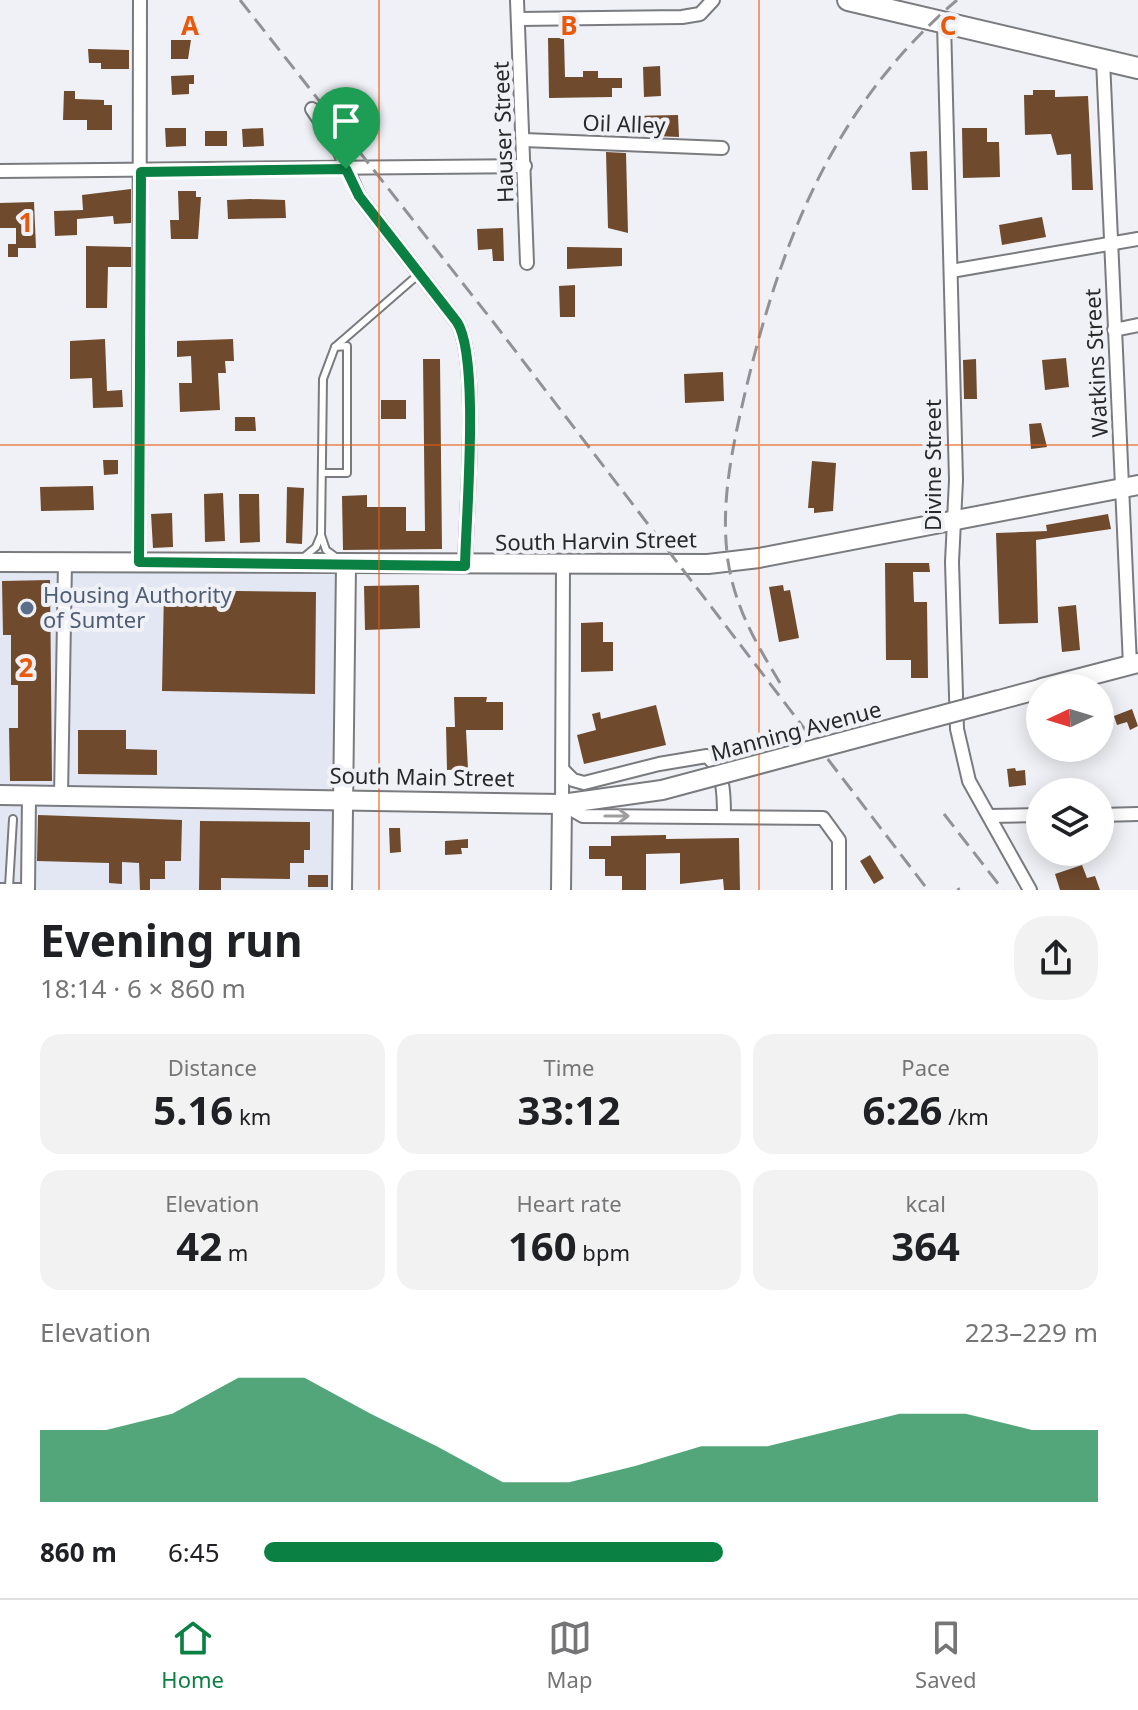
<!DOCTYPE html>
<meta charset="utf-8">
<style>
body{margin:0;font-family:"Noto Sans",sans-serif;background:#f2f2f2;color:#202124;height:100vh;display:flex;flex-direction:column;font-size:30px;white-space:nowrap}
*{box-sizing:border-box;margin:0}
p{font-size:26px;color:#757577}
.icon{flex:none;width:44px;height:44px;fill:none;stroke:currentColor;stroke-width:2;stroke-linecap:round;stroke-linejoin:round}
.map{position:relative;height:890px;overflow:hidden}
.panel{display:flex;flex-direction:column;background:#fff;flex:1}
.panel>*{flex:none}
.needle{width:52px;rotate:266deg}
.controls{position:absolute;left:1026px;top:674px;display:grid;gap:16px}
.controls a{display:grid;place-items:center;width:88px;height:88px;border-radius:50%;background:#fff;box-shadow:0 4px 20px #0003;font-size:40px}
.pin{position:absolute;display:grid;place-items:center;width:68px;height:68px;color:#fff;margin:-82px -34px;border-radius:50% 50% 50% 0;rotate:-45deg;box-shadow:0 0 8px #0007}
.pin .icon{rotate:45deg}
.round{display:grid;place-items:center;flex:none;width:84px;height:84px;border-radius:32px;background:#f2f2f2}
.summary{display:flex;align-items:center;justify-content:space-between;height:136px;padding:0 40px}
h1{font-size:44px;font-weight:700;line-height:60px}
.metrics{display:grid;grid-template-columns:repeat(3,1fr);gap:12px;height:136px;padding:8px 40px}
.metrics div{display:grid;align-content:center;border-radius:20px;background:#f2f2f2;text-align:center}
.metrics b{font-size:40px;font-weight:700}
.metrics small{font-size:22px;font-weight:400}
.metrics p{font-size:22px}
.chart{height:224px;padding:16px 40px}
.chart p{display:flex;justify-content:space-between}
.chart svg{width:100%;height:144px;margin-top:8px;fill:#0b8043;opacity:.7}
ul{padding:0 40px;list-style:none;font-size:26px}
li{display:grid;grid-template-columns:128px 96px 1fr;align-items:center;height:60px}
li i{height:20px;border-radius:10px;background:#0b8043}
.tabs{display:flex;justify-content:space-around;align-items:center;height:112px;border-top:2px solid #e0e0e0;background:#fff;font-size:22px;color:#757577}
.tabs a{display:grid;justify-items:center;gap:4px}
.tabs .on{color:#0b8043}
.map>svg:first-child{display:block}
.built{fill:#e3e7f3}
.building{fill:#6f4a2d}
.lines{fill:none;stroke-linecap:round;stroke-linejoin:round}
.lane-casing{stroke:#7a7b7f;stroke-width:10}
.street-casing{stroke:#7a7b7f;stroke-width:16}
.secondary-casing{stroke:#7a7b7f;stroke-width:22}
.primary-casing{stroke:#7a7b7f;stroke-width:24}
.lane{stroke:#fff;stroke-width:6}
.street{stroke:#fff;stroke-width:12}
.secondary{stroke:#fff;stroke-width:18}
.primary{stroke:#fff;stroke-width:20}
.rail{stroke:#919296;stroke-width:3;stroke-dasharray:16 8;stroke-linecap:butt}
.secondary-bridge-casing{stroke:#7a7b7f;stroke-width:22;stroke-linecap:butt}
.secondary-bridge{stroke:#fff;stroke-width:18}
.oneway{stroke:#9e9e9f}
.route-casing{stroke:#fff;stroke-width:16}
.route{stroke:#0b8043;stroke-width:10}
.grid{fill:none;stroke:#e8590c;stroke-width:2;stroke-opacity:0.55}
.service-dot{fill:#5c6f8a;stroke:#f0f1f6;stroke-width:3}
.labels{text-anchor:middle;stroke-width:8;stroke-linejoin:round;paint-order:stroke}
.street-label{font-size:22px;fill:#27282a;stroke:#f0f1f6}
.service-label{font-size:22px;fill:#4e5e75;stroke:#f0f1f6;text-anchor:start}
.grid-label{font-size:26px;text-anchor:middle;font-weight:bold;fill:#e8590c;stroke:#f0f1f6;stroke-width:8;stroke-linejoin:round;paint-order:stroke}
</style>
<div class="map">
<svg width="1138" height="890" viewBox="0 0 1138 890">
<rect width="100%" height="100%" fill="#f0f1f6"/>
<polygon class="built" points="0,564 339,571 337,890 0,890"/>
<g class="building">
<polygon points="548,38 564,38 565,77 583,77 583,71 598,71 598,78 622,78 622,88 612,88 612,97 549,98"/>
<polygon points="171,40 191,40 188,59 171,59"/>
<polygon points="88,49 129,50 129,69 101,69 101,63 89,63"/>
<polygon points="660,66 661,96 644,97 643,67"/>
<polygon points="194,75 194,84 189,84 189,94 172,95 171,76"/>
<polygon points="1033,90 1055,90 1055,97 1088,96 1093,190 1072,190 1071,154 1057,155 1051,134 1025,135 1024,95 1033,95"/>
<polygon points="64,91 75,91 75,99 104,100 104,105 112,105 112,130 87,130 87,120 63,120"/>
<polygon points="678,115 679,137 630,135 629,116"/>
<polygon points="165,128 186,128 186,146 166,147"/>
<polygon points="263,128 264,146 243,147 242,129"/>
<polygon points="962,128 987,128 987,142 999,142 1000,177 963,178"/>
<rect x="205" y="131" width="22" height="15"/>
<polygon points="927,151 928,190 912,190 910,152"/>
<polygon points="606,152 626,153 628,233 608,228"/>
<polygon points="131,189 131,223 114,224 113,216 77,219 77,235 55,236 54,211 83,210 82,195"/>
<polygon points="178,191 196,191 196,197 201,197 198,239 171,239 170,220 179,220"/>
<polygon points="250,199 285,200 286,218 228,219 227,200"/>
<polygon points="34,202 36,248 18,248 18,257 8,257 8,244 16,244 16,228 0,228 0,203"/>
<polygon points="1042,217 1046,237 1002,245 999,225"/>
<polygon points="503,228 504,261 493,261 492,249 478,250 477,229"/>
<polygon points="86,246 131,247 131,267 108,267 107,308 86,308"/>
<polygon points="567,247 622,248 622,266 567,269"/>
<polygon points="575,285 575,317 560,317 559,286"/>
<polygon points="105,339 107,391 122,390 123,407 93,408 92,378 70,379 70,341"/>
<polygon points="233,339 234,361 225,361 226,373 218,373 220,410 180,412 179,383 192,383 191,356 177,357 177,341"/>
<polygon points="1066,358 1069,387 1045,390 1042,360"/>
<polygon points="423,359 440,359 442,549 343,550 342,496 367,495 367,507 406,507 406,531 425,531"/>
<polygon points="976,359 977,399 964,399 963,360"/>
<polygon points="723,372 724,401 685,403 684,374"/>
<rect x="381" y="400" width="25" height="19"/>
<polygon points="235,417 255,417 256,431 235,431"/>
<polygon points="1041,423 1047,447 1031,449 1029,424"/>
<polygon points="103,460 118,460 118,474 104,475"/>
<polygon points="812,461 836,463 833,511 814,513 814,508 808,508"/>
<polygon points="93,486 94,510 41,511 40,487"/>
<polygon points="287,487 304,488 302,544 286,543"/>
<polygon points="223,493 225,541 205,542 204,494"/>
<polygon points="239,494 259,494 260,542 240,543"/>
<polygon points="172,513 173,547 153,548 151,514"/>
<polygon points="1108,514 1111,529 1036,540 1038,623 999,624 996,533 1047,531 1046,525"/>
<polygon points="885,563 929,563 930,572 913,572 914,602 927,602 928,678 911,678 911,660 886,660"/>
<polygon points="50,580 52,781 10,781 9,728 18,728 18,685 11,685 11,635 3,635 2,581"/>
<polygon points="419,585 420,628 365,630 364,586"/>
<polygon points="783,585 784,591 790,590 799,638 779,642 769,587"/>
<polygon points="164,590 316,592 315,694 162,691"/>
<polygon points="1076,605 1080,650 1062,652 1058,607"/>
<polygon points="603,622 603,642 613,642 613,671 581,672 581,623"/>
<polygon points="454,697 487,697 486,702 503,702 503,730 466,730 468,769 447,770 446,727 455,727"/>
<polygon points="656,705 666,745 584,764 577,735 596,730 592,714 600,712 601,719"/>
<polygon points="1132,709 1138,726 1130,730 1127,722 1117,725 1114,716"/>
<polygon points="78,730 126,730 126,749 157,750 157,775 78,774"/>
<polygon points="1015,768 1016,771 1025,770 1026,785 1009,787 1007,769"/>
<polygon points="38,815 182,820 181,861 165,861 165,879 150,879 150,890 140,890 139,863 122,862 122,884 109,883 109,863 37,861"/>
<polygon points="200,821 310,822 310,850 304,850 304,863 290,863 290,879 221,878 221,890 199,890"/>
<polygon points="389,828 400,828 401,852 390,853"/>
<polygon points="666,835 666,839 739,838 740,890 724,890 723,879 680,884 680,853 646,854 646,890 622,890 622,876 605,876 605,859 589,859 589,846 611,846 611,836"/>
<polygon points="468,839 468,848 461,848 462,854 445,855 445,841"/>
<polygon points="870,855 884,878 874,884 860,861"/>
<polygon points="1082,865 1087,878 1095,876 1100,890 1060,890 1055,874"/>
<rect x="308" y="875" width="20" height="12"/>
</g>
<g class="lines">
<defs>
<g id="lane">
<polyline points="322,473 347,473 347,346 335,347"/>
<polyline points="304,557 316,547 321,535"/>
<polyline points="337,558 326,550 321,535 323,379 335,347 419,274"/>
<polyline points="0,887 28,887"/>
<polyline points="9,887 13,819"/>
</g>
<g id="street">
<polyline points="517,0 527,263"/>
<polyline points="519,19 682,17 700,14 713,0"/>
<polyline points="944,23 956,480 952,562 957,729 969,781 1030,890"/>
<polyline points="1103,60 1130,665"/>
<path d="M312 109 338 148 359 196 457 322C480 358 466 515 465 566"/>
<polyline points="524,140 722,148"/>
<polyline points="0,171 525,166"/>
<polyline points="951,271 1138,239"/>
<polyline points="1114,330 1138,325"/>
<polyline points="139,562 140,0"/>
<polyline points="563,566 562,804 583,816 823,818 839,840 839,890"/>
<path d="M563 770 573 780 584 783 659 764 707 756C724 771 724 794 724 816"/>
<polyline points="61,796 65,562"/>
<polyline points="1100,815 1138,814"/>
<polyline points="989,816 1040,815"/>
<polyline points="28,890 29,795"/>
</g>
<g id="secondary">
<polyline points="0,562 708,564 759,558 1138,485"/>
<polyline points="1042,688 1138,663"/>
<polyline points="999,700 1040,689"/>
<polyline points="0,795 562,804 662,790"/>
<polyline points="342,890 346,565"/>
<polyline points="561,890 562,804"/>
</g>
<polyline id="primary" points="848,0 1138,68"/>
</defs>
<use href="#lane" class="lane-casing"/>
<use href="#street" class="street-casing"/>
<use href="#secondary" class="secondary-casing"/>
<use href="#primary" class="primary-casing"/>
<use href="#lane" class="lane"/>
<use href="#street" class="street"/>
<use href="#secondary" class="secondary"/>
<use href="#primary" class="primary"/>
<g class="rail">
<polyline points="240,0 494,323 928,890"/>
<path d="M780 683C756 643 735 608 728 561 720 504 732 449 745 393 781 240 834 105 957 0"/>
<polyline points="944,814 1003,890"/>
<polyline points="958,888 959,890"/>
</g>
<defs>
<polyline id="secondary-bridge" points="662,790 999,700"/>
</defs>
<use href="#secondary-bridge" class="secondary-bridge-casing"/>
<use href="#secondary-bridge" class="secondary-bridge"/>
</g>
<defs><path id="oneway-shaft" d="M-6 0H5M1.5-3L5.5 0L1.5 3" fill="none" stroke-width="1.6" stroke-linecap="round" stroke-linejoin="round" transform="scale(2)"/></defs>
<use class="oneway" href="#oneway-shaft" transform="translate(617 816)"/>
<g class="lines">
<defs>
<path id="route" d="M346 169 359 196 457 322C480 357 466 516 465 566L139 562 141 172Z"/>
</defs>
<use href="#route" class="route-casing"/>
<use href="#route" class="route"/>
</g>
<path class="grid" d="M379 0V890M759 0V890M0 445H1138"/>
<circle class="service-dot" cx="27" cy="608" r="8"/>
<g class="labels">
<g class="street-label">
<text transform="translate(624 124) rotate(2)" y="8">Oil Alley</text>
<text transform="translate(503 132) rotate(-92)" y="8">Hauser Street</text>
<text transform="translate(1096 363) rotate(-93)" y="8">Watkins Street</text>
<text transform="translate(933 465) rotate(-90)" y="8">Divine Street</text>
<text transform="translate(596 541) rotate(-1)" y="8">South Harvin Street</text>
<text transform="translate(796 731) rotate(-15)" y="8">Manning Avenue</text>
<text transform="translate(422 777) rotate(1)" y="8">South Main Street</text>
</g>
<g class="service-label">
<text x="43" y="603">Housing Authority<tspan x="43" dy="25">of Sumter</tspan></text>
</g>
</g>
<g class="grid-label">
<text x="190" y="35">A</text>
<text x="569" y="35">B</text>
<text x="948" y="35">C</text>
<text x="26" y="232">1</text>
<text x="26" y="677">2</text>
</g>
</svg>
<div class="controls">
<a><svg class="needle" viewBox="-14 -14 28 28"><path d="M0-13l5 13h-10z" fill="#e53935"/><path d="M0 13l5-13h-10z" fill="#757577"/></svg></a>
<a><svg class="icon" aria-label="layers" viewBox="0 0 24 24"><path d="M12 4l9 5-9 5-9-5zM3 14l9 5 9-5"/></svg></a>
</div>
<div class="pin" style="left:346px;top:169px;background:#1e9e55"><svg class="icon" aria-label="arrive" viewBox="0 0 24 24"><path d="M6 21V4h12l-3 4 3 4H6"/></svg></div>
</div>
<section class="panel">
<div class="summary"><div><h1>Evening run</h1><p>18:14 · 6 × 860 m</p></div><a class="round"><svg class="icon" aria-label="share" viewBox="0 0 24 24"><path d="M12 15V3M7 8l5-5 5 5M5 13v7h14v-7"/></svg></a></div>
<div class="metrics">
<div><p>Distance</p><b>5.16<small> km</small></b></div>
<div><p>Time</p><b>33:12</b></div>
<div><p>Pace</p><b>6:26<small> /km</small></b></div>
</div>
<div class="metrics">
<div><p>Elevation</p><b>42<small> m</small></b></div>
<div><p>Heart rate</p><b>160<small> bpm</small></b></div>
<div><p>kcal</p><b>364</b></div>
</div>
<div class="chart"><p><span>Elevation</span>223–229 m</p>
<svg viewBox="0 0 160 44" preserveAspectRatio="none"><path d="M0 44V22L10 22L20 17L30 6L40 6L50 17L60 27L70 38L80 38L90 33L100 27L110 27L120 22L130 17L140 17L150 22L160 22V44z"/></svg>
</div>
<ul>
<li><b>860 m</b>6:45<i style="width:55%"></i></li>
</ul>
</section>
<nav class="tabs">
<a class="on"><svg class="icon" aria-label="home" viewBox="0 0 24 24"><path d="M3 11l9-7 9 7M6 9v11h12V9"/></svg>Home</a>
<a><svg class="icon" aria-label="map" viewBox="0 0 24 24"><path d="M3 6l6-2 6 2 6-2v14l-6 2-6-2-6 2zM9 4v14M15 6v14"/></svg>Map</a>
<a><svg class="icon" aria-label="saved" viewBox="0 0 24 24"><path d="M7 4h10v16l-5-4-5 4z"/></svg>Saved</a>
</nav>
